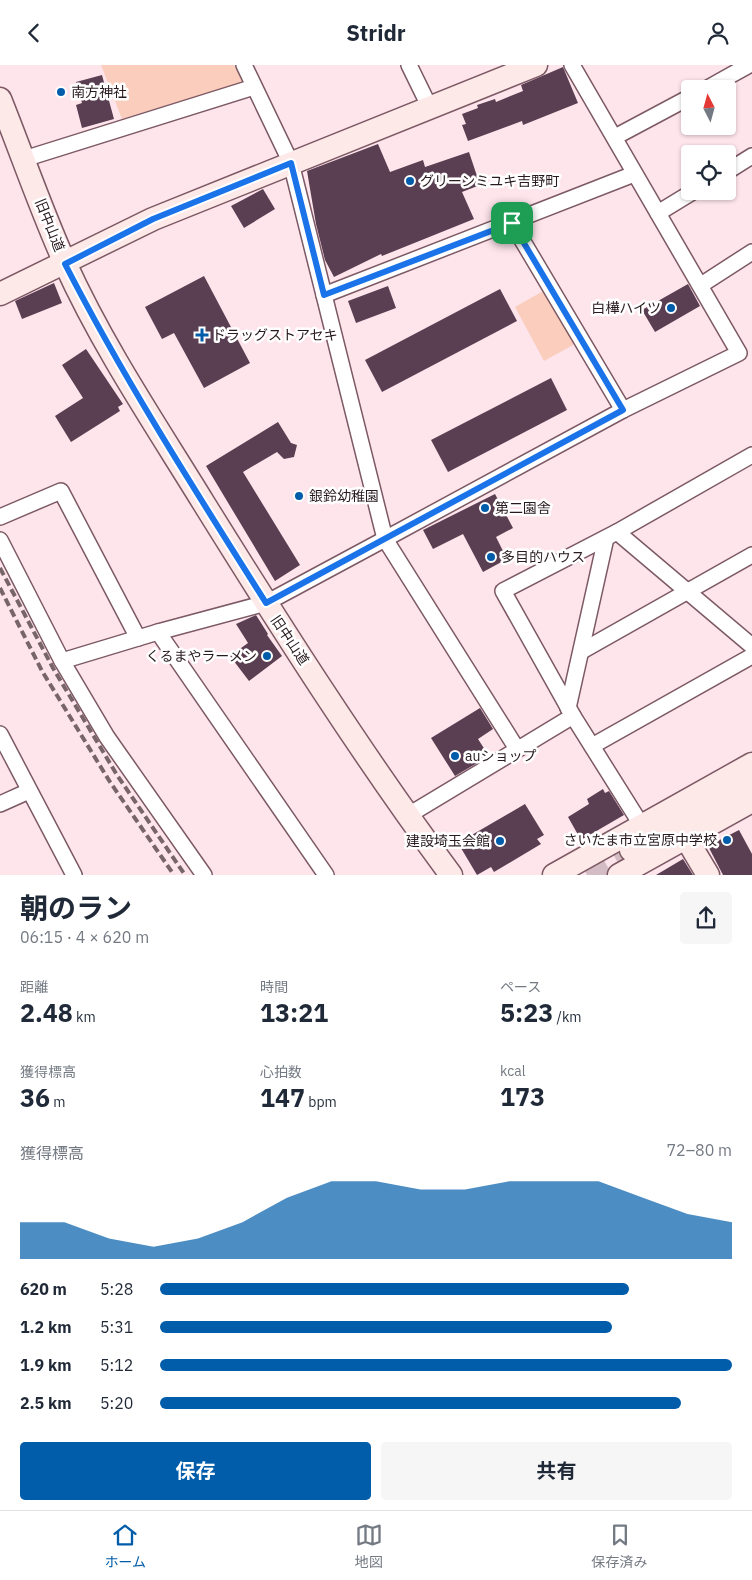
<!DOCTYPE html>
<html lang="ja">
<meta charset="utf-8">
<style>
body{margin:0;font-family:"IBM Plex Sans","Noto Sans JP",sans-serif;background:#f6f6f7;color:#1f2937;height:100vh;display:flex;flex-direction:column;font-size:19px;white-space:nowrap}
*{box-sizing:border-box;margin:0}
p{font-size:16px;color:#747a83}
.icon{flex:none;width:28px;height:28px;fill:none;stroke:currentColor;stroke-width:2;stroke-linecap:round;stroke-linejoin:round}
.map{position:relative;height:810px;overflow:hidden}
.details{display:flex;flex-direction:column;background:#fff;flex:1}
.details>*{flex:none}
.needle{width:32px;rotate:354deg}
.buttons{position:absolute;left:681px;top:15px;display:grid;gap:10px}
.buttons a{display:grid;place-items:center;width:55px;height:55px;border-radius:5px;background:#fff;box-shadow:0 1px 4px #0004;font-size:25px}
.pin{position:absolute;display:grid;place-items:center;width:42px;height:42px;color:#fff;margin:-21px;border-radius:10px;box-shadow:0 2px 8px #0006}
.round{display:grid;place-items:center;flex:none;width:52px;height:52px;border-radius:5px;background:#f6f6f7}
.headline{display:flex;align-items:center;justify-content:space-between;height:85px;padding:0 20px}
h1{font-size:28px;font-weight:700;line-height:38px}
.metrics{display:grid;grid-template-columns:repeat(3,1fr);gap:8px;height:85px;padding:5px 20px}
.metrics div{display:grid;align-content:center}
.metrics b{font-size:25px;font-weight:700}
.metrics small{font-size:14px;font-weight:400}
.metrics p{font-size:14px}
.chart{height:140px;padding:10px 20px}
.chart p{display:flex;justify-content:space-between}
.chart svg{width:100%;height:90px;margin-top:5px;fill:#015daa;opacity:.7}
.cta{display:flex;gap:10px;margin-top:auto;padding:10px 20px}
.cta a{flex:1;height:58px;border-radius:5px;background:#015daa;color:#fff;font-size:20px;font-weight:700;line-height:58px;text-align:center}
.cta a+a{background:#f6f6f7;color:#1f2937}
ul{padding:0 20px;list-style:none;font-size:16px}
li{display:grid;grid-template-columns:80px 60px 1fr;align-items:center;height:38px}
li i{height:12px;border-radius:6px;background:#015daa}
header{display:flex;justify-content:space-between;align-items:center;height:65px;padding:0 20px;background:#fff;font-size:22px;font-weight:700}
.tabs{display:flex;justify-content:space-around;align-items:center;height:70px;border-top:1px solid #e0e1e3;background:#fff;font-size:14px;color:#747a83}
.tabs a{display:grid;justify-items:center;gap:2px}
.tabs .selected{color:#015daa}
.map>svg:first-child{display:block}
.green{fill:#facdbc}
.building{fill:#5a3f52}
.lines{fill:none;stroke-linecap:round;stroke-linejoin:round}
.secondary-tunnel{stroke:#d3bcc3;stroke-width:22;stroke-dasharray:22 11;stroke-linecap:butt}
.street-casing{stroke:#7c5964;stroke-width:18}
.secondary-casing{stroke:#7c5964;stroke-width:25}
.street{stroke:#fff;stroke-width:15}
.secondary{stroke:#fee9e9;stroke-width:22}
.rail{stroke:#77656a;stroke-width:4;stroke-dasharray:8 4;stroke-linecap:butt}
.route-casing{stroke:#fff;stroke-width:10}
.route{stroke:#1a73e8;stroke-width:6}
.poi-dot{fill:#015daa;stroke:#fff;stroke-width:2}
.labels{text-anchor:middle;stroke-width:5;stroke-linejoin:round;paint-order:stroke}
.poi-label{font-size:14px;fill:#281a1e;stroke:#fff;text-anchor:start}
.street-label{font-size:14px;fill:#281a1e;stroke:#fff}
</style>
<header><svg class="icon" aria-label="back" viewBox="0 0 24 24"><path d="M15 5l-7 7 7 7"/></svg>Stridr<svg class="icon" aria-label="person" viewBox="0 0 24 24"><circle cx="12" cy="8" r="4"/><path d="M4 21q1-7 8-7t8 7"/></svg></header>
<div class="map">
<svg width="752" height="810" viewBox="0 0 752 810">
<rect width="100%" height="100%" fill="#fee5ec"/>
<g class="green">
<polygon points="101,0 234,0 243,17 122,54"/>
<polygon points="545,225 574,272 573,280 544,296 515,242"/>
</g>
<g class="building">
<polygon points="563,2 578,38 523,60 522,56 468,76 462,60 466,59 462,49 478,43 477,40 495,34 496,37 523,26 521,20"/>
<polygon points="102,10 114,54 82,63 76,40 82,38 76,17"/>
<polygon points="378,79 390,107 423,95 425,102 469,87 480,120 462,127 474,154 382,191 381,189 334,212 325,195 316,159 307,106"/>
<polygon points="263,124 275,144 244,163 231,141"/>
<polygon points="204,211 250,298 204,323 174,268 162,274 145,242"/>
<polygon points="54,218 62,238 22,254 15,236"/>
<polygon points="688,219 700,241 655,267 642,245"/>
<polygon points="388,221 396,243 356,258 348,236"/>
<polygon points="500,224 517,256 382,327 365,295"/>
<polygon points="86,284 123,339 118,342 120,346 71,377 55,351 83,333 62,300"/>
<polygon points="551,313 567,345 448,407 431,375"/>
<polygon points="278,357 291,378 297,380 294,392 284,394 277,387 243,407 300,500 275,516 206,401"/>
<polygon points="495,429 513,463 496,472 507,494 483,507 463,469 433,484 423,465"/>
<polygon points="256,550 268,569 267,570 282,591 249,616 230,591 248,578 236,559"/>
<polygon points="480,643 493,664 478,674 489,691 455,711 431,673"/>
<polygon points="603,724 605,728 609,726 624,750 581,775 568,752 589,739 587,734"/>
<polygon points="525,739 544,770 537,774 541,779 494,807 491,802 477,810 458,778"/>
<polygon points="739,765 752,789 752,810 723,810 708,781"/>
<polygon points="683,794 693,810 656,810"/>
</g>
<g class="lines">
<polyline class="secondary-tunnel" points="587,810 631,785"/>
<defs>
<g id="street">
<polyline points="244,0 291,98 385,474 623,345 739,288 572,0"/>
<polyline points="409,0 430,43"/>
<polyline points="706,24 749,0"/>
<polyline points="615,72 690,32"/>
<polyline points="24,94 254,22"/>
<polyline points="728,106 752,91"/>
<polyline points="658,148 694,126"/>
<polyline points="512,158 623,345"/>
<polyline points="701,220 752,187"/>
<polyline points="324,230 634,109"/>
<polyline points="0,452 61,426 138,573"/>
<polyline points="617,467 752,581"/>
<polyline points="0,475 62,596 107,672 204,810"/>
<polyline points="158,567 326,810"/>
<polyline points="582,586 752,490"/>
<polyline points="62,596 158,567 266,538 385,474 517,684"/>
<polyline points="568,643 606,473"/>
<polyline points="0,669 74,810"/>
<polyline points="592,681 752,591"/>
<polyline points="0,739 29,726"/>
<polyline points="407,751 573,651"/>
<polyline points="642,761 573,651 503,526 617,467 752,390"/>
</g>
<g id="secondary">
<path d="M0 34C22 89 41 145 65 198 103 282 155 359 203 437 282 564 362 690 451 810"/>
<polyline points="0,229 153,154 536,0"/>
<polyline points="686,773 708,810"/>
<polyline points="631,785 752,718"/>
<polyline points="554,810 752,699"/>
<polyline points="619,810 752,736"/>
</g>
</defs>
<use href="#street" class="street-casing"/>
<use href="#secondary" class="secondary-casing"/>
<use href="#street" class="street"/>
<use href="#secondary" class="secondary"/>
<g class="rail">
<polyline points="0,503 53,603 117,710 185,810"/>
<polyline points="0,523 42,606 110,717 174,810"/>
</g>
</g>
<g class="lines">
<defs>
<path id="route" d="M291 98 324 230 512 158 623 345 266 538C196 427 125 316 65 199L153 154Z"/>
</defs>
<use href="#route" class="route-casing"/>
<use href="#route" class="route"/>
</g>
<g class="poi-dot">
<circle cx="61" cy="27" r="5"/>
<circle cx="410" cy="116" r="5"/>
<circle cx="671" cy="243" r="5"/>
<path d="M199.5 262.5h5v5h5v5h-5v5h-5v-5h-5v-5h5z"/>
<circle cx="299" cy="431" r="5"/>
<circle cx="485" cy="443" r="5"/>
<circle cx="491" cy="492" r="5"/>
<circle cx="267" cy="591" r="5"/>
<circle cx="455" cy="691" r="5"/>
<circle cx="727" cy="775" r="5"/>
<circle cx="500" cy="776" r="5"/>
</g>
<g class="labels">
<g class="poi-label">
<text x="71" y="32">南方神社</text>
<text x="420" y="121">グリーンミユキ吉野町</text>
<text x="661" y="248" text-anchor="end">白樺ハイツ</text>
<text x="212" y="275">ドラッグストアセキ</text>
<text x="309" y="436">銀鈴幼稚園</text>
<text x="495" y="448">第二園舎</text>
<text x="501" y="497">多目的ハウス</text>
<text x="257" y="596" text-anchor="end">くるまやラーメン</text>
<text x="465" y="696">auショップ</text>
<text x="717" y="780" text-anchor="end">さいたま市立宮原中学校</text>
<text x="490" y="781" text-anchor="end">建設埼玉会館</text>
</g>
<g class="street-label">
<text transform="translate(50 160) rotate(68)" y="5">旧中山道</text>
<text transform="translate(290 575) rotate(56)" y="5">旧中山道</text>
</g>
</g>
</svg>
<div class="buttons">
<a><svg class="needle" viewBox="-14 -14 28 28"><path d="M0-13l5 13h-10z" fill="#e53935"/><path d="M0 13l5-13h-10z" fill="#747a83"/></svg></a>
<a><svg class="icon" aria-label="locate" viewBox="0 0 24 24"><circle cx="12" cy="12" r="6"/><path d="M12 2v4M12 18v4M2 12h4M18 12h4"/></svg></a>
</div>
<div class="pin" style="left:512px;top:158px;background:#1e9e55"><svg class="icon" aria-label="arrive" viewBox="0 0 24 24"><path d="M6 21V4h12l-3 4 3 4H6"/></svg></div>
</div>
<section class="details">
<div class="headline"><div><h1>朝のラン</h1><p>06:15 · 4 × 620 m</p></div><a class="round"><svg class="icon" aria-label="share" viewBox="0 0 24 24"><path d="M12 15V3M7 8l5-5 5 5M5 13v7h14v-7"/></svg></a></div>
<div class="metrics">
<div><p>距離</p><b>2.48<small> km</small></b></div>
<div><p>時間</p><b>13:21</b></div>
<div><p>ペース</p><b>5:23<small> /km</small></b></div>
</div>
<div class="metrics">
<div><p>獲得標高</p><b>36<small> m</small></b></div>
<div><p>心拍数</p><b>147<small> bpm</small></b></div>
<div><p>kcal</p><b>173</b></div>
</div>
<div class="chart"><p><span>獲得標高</span>72–80 m</p>
<svg viewBox="0 0 160 44" preserveAspectRatio="none"><path d="M0 44V26L10 26L20 34L30 38L40 34L50 26L60 14L70 6L80 6L90 10L100 10L110 6L120 6L130 6L140 14L150 22L160 26V44z"/></svg>
</div>
<ul>
<li><b>620 m</b>5:28<i style="width:82%"></i></li>
<li><b>1.2 km</b>5:31<i style="width:79%"></i></li>
<li><b>1.9 km</b>5:12<i style="width:100%"></i></li>
<li><b>2.5 km</b>5:20<i style="width:91%"></i></li>
</ul>
<div class="cta"><a>保存</a><a>共有</a></div>
</section>
<nav class="tabs">
<a class="selected"><svg class="icon" aria-label="home" viewBox="0 0 24 24"><path d="M3 11l9-7 9 7M6 9v11h12V9"/></svg>ホーム</a>
<a><svg class="icon" aria-label="map" viewBox="0 0 24 24"><path d="M3 6l6-2 6 2 6-2v14l-6 2-6-2-6 2zM9 4v14M15 6v14"/></svg>地図</a>
<a><svg class="icon" aria-label="saved" viewBox="0 0 24 24"><path d="M7 4h10v16l-5-4-5 4z"/></svg>保存済み</a>
</nav>
